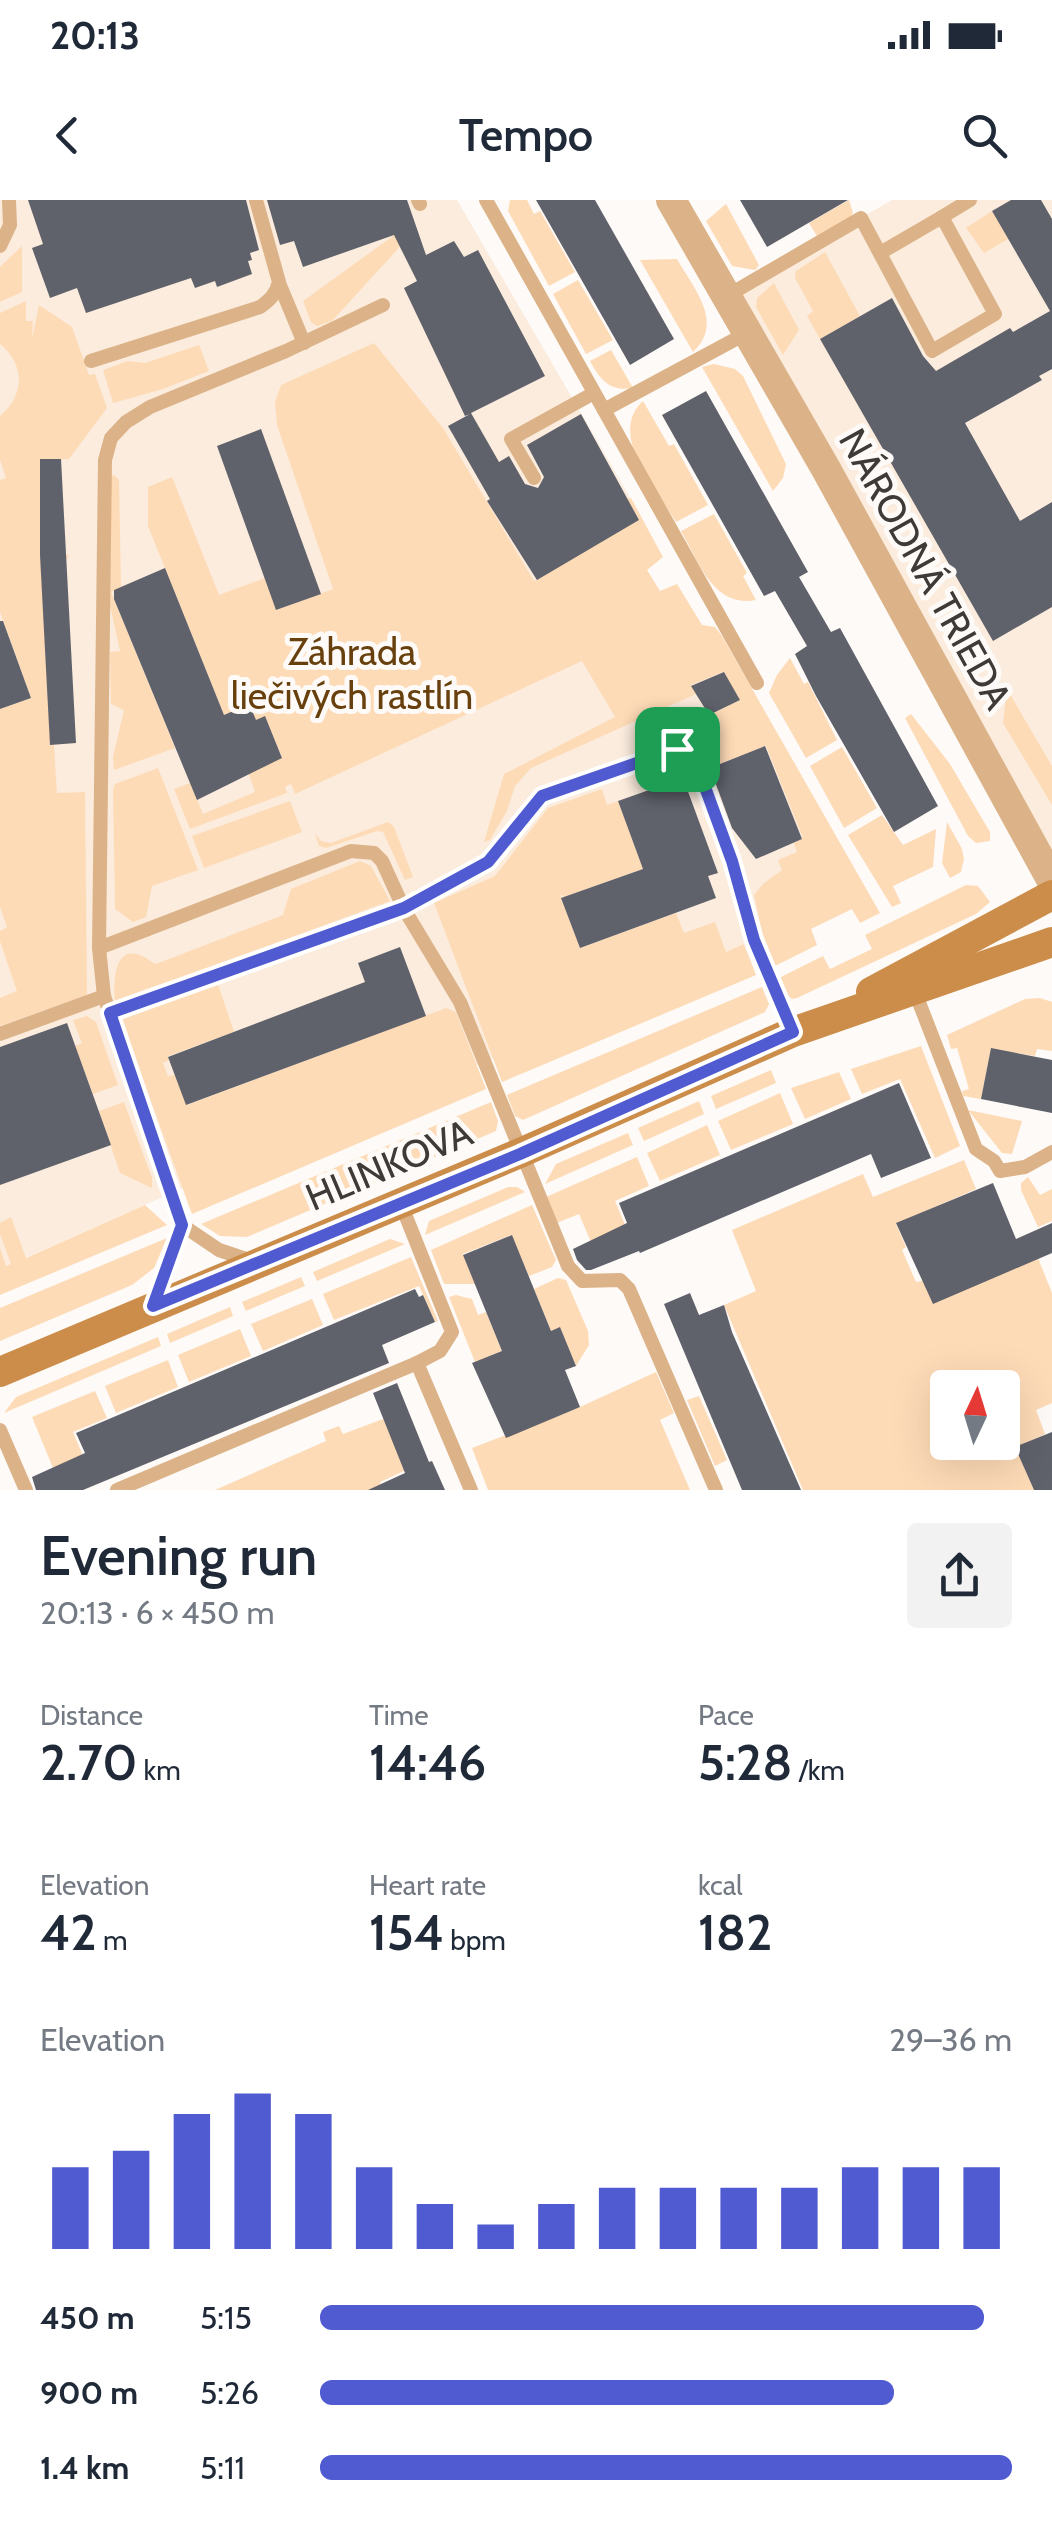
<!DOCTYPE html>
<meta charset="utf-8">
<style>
body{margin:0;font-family:Cabin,sans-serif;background:#f2f2f3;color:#1f2937;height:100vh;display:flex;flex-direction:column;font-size:38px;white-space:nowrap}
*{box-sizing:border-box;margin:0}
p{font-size:32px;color:#747a83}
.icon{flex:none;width:55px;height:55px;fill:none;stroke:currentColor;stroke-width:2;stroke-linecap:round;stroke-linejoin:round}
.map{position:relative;height:1290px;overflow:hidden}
.sheet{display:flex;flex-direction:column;background:#fff;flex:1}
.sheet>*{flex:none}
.needle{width:65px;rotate:4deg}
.buttons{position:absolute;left:930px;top:1170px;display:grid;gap:20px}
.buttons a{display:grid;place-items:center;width:90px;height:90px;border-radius:10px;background:#fff;box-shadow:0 10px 40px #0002;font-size:50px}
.pin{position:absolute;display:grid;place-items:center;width:85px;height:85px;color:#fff;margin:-42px;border-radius:20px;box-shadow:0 5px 15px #0006}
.round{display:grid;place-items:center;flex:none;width:105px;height:105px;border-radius:10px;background:#f2f2f3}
.summary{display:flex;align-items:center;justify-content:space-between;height:170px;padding:0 40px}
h1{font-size:55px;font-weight:600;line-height:75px}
.metrics{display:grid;grid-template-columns:repeat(3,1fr);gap:15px;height:170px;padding:10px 40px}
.metrics div{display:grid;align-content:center}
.metrics b{font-size:50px;font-weight:600}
.metrics small{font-size:28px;font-weight:400}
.metrics p{font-size:28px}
.chart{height:280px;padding:20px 40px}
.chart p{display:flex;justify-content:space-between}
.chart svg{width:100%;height:180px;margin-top:10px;stroke:#515bd1;stroke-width:6}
ul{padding:0 40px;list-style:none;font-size:32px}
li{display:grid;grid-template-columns:160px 120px 1fr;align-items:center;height:75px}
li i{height:25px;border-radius:12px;background:#515bd1}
.status{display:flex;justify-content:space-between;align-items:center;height:70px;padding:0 50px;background:#fff;direction:ltr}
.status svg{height:28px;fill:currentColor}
header{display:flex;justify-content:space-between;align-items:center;height:130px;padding:0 40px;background:#fff;font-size:45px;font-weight:600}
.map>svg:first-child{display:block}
.built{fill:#fbecdd}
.green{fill:#fedbb7;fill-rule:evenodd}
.building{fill:#5f616b}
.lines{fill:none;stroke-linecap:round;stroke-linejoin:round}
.service{stroke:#dcb388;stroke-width:14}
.tertiary{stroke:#dcb388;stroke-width:30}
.secondary{stroke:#cb8d49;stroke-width:30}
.route-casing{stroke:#fff;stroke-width:20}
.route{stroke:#515bd1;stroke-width:12}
.labels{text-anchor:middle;stroke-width:10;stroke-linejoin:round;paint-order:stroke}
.street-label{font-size:38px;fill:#3e3a37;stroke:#fefaf7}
.park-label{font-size:38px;fill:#67400e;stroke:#fefaf7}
</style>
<div class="status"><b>20:13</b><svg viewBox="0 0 49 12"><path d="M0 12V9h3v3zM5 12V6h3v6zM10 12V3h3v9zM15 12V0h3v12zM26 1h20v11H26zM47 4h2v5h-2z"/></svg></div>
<header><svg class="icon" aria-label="back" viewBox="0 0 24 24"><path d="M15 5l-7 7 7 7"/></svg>Tempo<svg class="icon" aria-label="search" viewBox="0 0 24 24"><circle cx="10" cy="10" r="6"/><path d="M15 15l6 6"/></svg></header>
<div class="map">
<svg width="1052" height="1290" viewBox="0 0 1052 1290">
<rect width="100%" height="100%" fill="#fefaf7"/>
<g class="built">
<polygon points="0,0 457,0 642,318 537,380 724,472 766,546 804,639 850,696 492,859 183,988 0,1069"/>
<polygon points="892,0 1052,0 1052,665 726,96"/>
</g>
<g class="green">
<polygon points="510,0 527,0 534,14 540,11 575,72 549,86 508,11"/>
<polygon points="849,0 853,13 849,18 817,36 809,23"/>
<polygon points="726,4 759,65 755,70 732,66 706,21"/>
<polygon points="992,11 1008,39 984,53 966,28"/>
<polygon points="417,28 332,121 317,126 311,122 303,101 393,36"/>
<polygon points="22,46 22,92 0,102 0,67"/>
<polygon points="825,52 860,116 820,139 807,116 813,111 795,78 796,71"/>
<path d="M677 59C694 89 725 123 693 152L640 60Z"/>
<polygon points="578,80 613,140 586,154 553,94"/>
<polygon points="774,83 799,130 783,155 756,107 757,98"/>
<path d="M26 101V121H33L32 139 39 105 72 127 89 175 95 174 107 208 69 259 40 260V354L69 355 66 361 42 362 57 593 85 592 87 795 0 826V798L17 791 0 741V731L7 727 0 707V509L31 498 0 412V280L6 278 0 260V216C25 195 25 164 0 144V113Z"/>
<polygon points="374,143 443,228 534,381 638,320 626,299 631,298 663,357 647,370 660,391 677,384 702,425 715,427 722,436 880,713 860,723 852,709 811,729 817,745 775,766 763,736 754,695 763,684 782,670 778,660 797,652 794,643 803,638 766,546 719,564 700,520 740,500 723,472 691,485 696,494 531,568 515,586 507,611 490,640 484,642 504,574 615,517 582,461 295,594 291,584 285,587 287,593 190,629 174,589 190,583 203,614 255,592 247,570 282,557 265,517 247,524 251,508 242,512 240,508 224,515 148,326 148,287 172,277 219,395 265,378 277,410 333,389 277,225 275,202 281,185"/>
<polygon points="199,145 209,171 163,189 113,203 103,170 128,161 145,163"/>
<path d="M611 150 633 188C610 192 600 180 590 161Z"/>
<polygon points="714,164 735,169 743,176 786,264 783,278 773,291 702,167"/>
<path d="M643 201 669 246 674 244 708 305 676 322C656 289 607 234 643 201Z"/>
<polygon points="114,275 119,280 121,387 111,392 175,548 114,570 113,557 124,510 111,504 110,452 120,451 109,401 110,277"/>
<path d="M714 314 747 373 743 376 756 400C713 408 699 362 681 331Z"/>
<polygon points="790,458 804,484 808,482 837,540 806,558 769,493 777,475"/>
<polygon points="1007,489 1052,566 1052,605 1003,523"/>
<polygon points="911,514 950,564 990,632 990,641 976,643 968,636 905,518"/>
<polygon points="842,547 877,608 844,628 810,566"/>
<polygon points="158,568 198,670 152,686 146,717 133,722 115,709 113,589 115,584"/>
<polygon points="602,589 607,605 618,601 643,669 564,697 560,694 580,748 676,713 684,733 715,722 726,752 744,744 756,775 502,882 434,703 495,676 548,608"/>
<polygon points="290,601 302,632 204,668 192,636"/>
<polygon points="882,615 903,645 936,629 933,667 893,686 901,703 892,707 848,635"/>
<polygon points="388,622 394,627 413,677 405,680 383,632 377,631 326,648 319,646 315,633 321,641 331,643"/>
<polygon points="947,622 962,649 964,659 961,672 950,678 942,663"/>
<path d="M360 661 371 666 390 701 115 802C113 785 113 743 142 756 147 758 151 762 156 764L283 715 291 689Z"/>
<polygon points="966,685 978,686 990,702 976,714 797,798 792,799 785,793 779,778 823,756 830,769 872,749 865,735"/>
<polygon points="218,784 234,832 168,856 169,860 163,863 168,876 175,875 187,905 446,808 456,812 486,889 192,1014 121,819"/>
<polygon points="762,787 769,804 765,812 523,920 515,916 507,895"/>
<polygon points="1040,798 1052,802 1052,851 1037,849 1035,856 991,849 981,899 963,896 962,891 969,889 957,848 951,849 947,835 1025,799"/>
<polygon points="87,816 96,822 118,885 93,894 75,846 82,843 73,820"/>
<polygon points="921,846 960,946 935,958 900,879 862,894 851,869"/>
<polygon points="771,870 776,883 716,909 711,896"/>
<polygon points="839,872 851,899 805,919 791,888"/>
<polygon points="780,893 793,924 731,950 718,921"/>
<polygon points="699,901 704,914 644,941 638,928"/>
<polygon points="124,902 152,978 152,988 120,973 99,911"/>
<polygon points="491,902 498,921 496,931 247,1037 220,1036 201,1024"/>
<polygon points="968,910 1022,921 1012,954 1002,953"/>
<polygon points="707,925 720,955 660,981 647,953"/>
<polygon points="628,933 633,945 545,984 556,964"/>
<polygon points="637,957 649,986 615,1001 631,1039 591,1042 579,1014 557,1023 546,997"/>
<path d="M964 960 976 989 896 1024 906 1047 902 1050 916 1082 1038 1058 1052 1093V1203L1036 1210 1045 1234 1016 1248 1034 1290H803L724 1105 756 1091 732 1030 863 974 873 997ZM948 1188H1002V1242H948Z"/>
<polygon points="1028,977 1040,995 1052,989 1052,1021 1038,1027 1021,990 1021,983"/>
<polygon points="508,987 517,987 525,992 425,1035 429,1021"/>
<polygon points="145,1005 167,1025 0,1095 0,1048 6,1066 11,1064 0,1034 0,1023 11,1017 26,1058"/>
<polygon points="532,1005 556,1060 552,1067 529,1076 511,1035 463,1054 475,1084 444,1084 431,1050"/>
<polygon points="167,1038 154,1068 132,1085 0,1141 0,1108"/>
<polygon points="390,1039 405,1044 317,1081 313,1072"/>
<polygon points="411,1057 438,1121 435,1122 419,1086 334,1120 323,1094"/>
<polygon points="301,1077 305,1086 246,1111 242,1102"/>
<polygon points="558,1078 566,1080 588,1131 589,1145 576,1166 560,1128 551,1131 534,1089"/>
<polygon points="456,1095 472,1099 478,1115 486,1112 502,1151 475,1162 449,1097"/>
<polygon points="312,1099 323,1125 263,1151 251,1124"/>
<polygon points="230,1107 233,1116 170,1143 167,1134"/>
<polygon points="240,1129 251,1156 189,1182 178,1155"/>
<polygon points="158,1137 161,1146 4,1213 16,1197"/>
<polygon points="168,1160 178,1187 116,1213 105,1186"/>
<polygon points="656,1172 674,1213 660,1220 690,1290 488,1290 472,1248 580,1207"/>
<polygon points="95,1191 107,1218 73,1232 89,1270 53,1268 32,1217"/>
<polygon points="699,1196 727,1260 715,1266 687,1200"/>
<polygon points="383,1219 428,1260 380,1282 383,1290 215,1290 326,1241 323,1232 339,1226 343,1234"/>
</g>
<g class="building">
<polygon points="28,0 246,0 259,50 250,53 252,60 248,61 252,74 217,87 215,81 195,88 191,78 86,113 77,88 50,98 32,48 43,44"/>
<polygon points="267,0 407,0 426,55 454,41 464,57 478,50 545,176 471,213 499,262 509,256 525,284 538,288 544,277 527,245 581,214 639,320 537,380 487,301 490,299 448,226 470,214 465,216 404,88 417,81 394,35 303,67 294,41 280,45"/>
<polygon points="536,0 595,0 674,139 630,165"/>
<polygon points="740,0 848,0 767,47"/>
<polygon points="1011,0 1041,0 1052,19 1052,169 1039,176 1042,180 965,223 1020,321 1052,302 1052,407 993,441 820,139 892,98 923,156 936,171 1010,128 1013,132 1050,111 992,11"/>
<polygon points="706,191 808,372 799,377 831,432 840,428 938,606 894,632 816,496 795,454 807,446 775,391 764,396 662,215"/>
<polygon points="261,229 321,394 276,410 217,246"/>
<polygon points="40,259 61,259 76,543 50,545 40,355"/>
<polygon points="165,368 224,515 240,508 242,512 251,508 256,520 265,516 282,558 197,600 114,399 114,390"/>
<polygon points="0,421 3,421 31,498 0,509"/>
<polygon points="724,472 740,500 709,515 691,486"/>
<polygon points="765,546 802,639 756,659 732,628 710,568"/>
<polygon points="683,578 718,673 708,676 716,698 580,748 561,698 643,669 618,601"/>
<polygon points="400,747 426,816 186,905 168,857 365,782 358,763"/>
<polygon points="67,823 111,945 0,985 0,847"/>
<polygon points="991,848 1052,860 1052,913 981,899"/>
<polygon points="899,883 931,958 881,978 871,954 640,1053 639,1051 591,1070 586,1070 577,1060 573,1049 627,1023 619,1003"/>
<polygon points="993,983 1016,1039 1052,1023 1052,1053 933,1104 896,1023"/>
<polygon points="512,1035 551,1131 560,1127 576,1166 565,1170 580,1207 506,1238 472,1163 502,1151 463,1055"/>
<polygon points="415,1089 419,1097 423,1095 435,1122 382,1145 389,1163 83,1290 36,1290 32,1277 85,1253 76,1233"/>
<polygon points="690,1093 699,1115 724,1105 732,1132 801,1290 742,1290 664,1104"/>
<polygon points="397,1183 429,1262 432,1261 445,1290 368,1290 405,1273 373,1193"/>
<polygon points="1052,1232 1052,1290 1034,1290 1015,1247"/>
</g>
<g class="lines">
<g class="service">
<polyline points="418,0 420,4"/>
<polyline points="486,0 604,210 747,133"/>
<polyline points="942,17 970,0"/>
<polyline points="0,46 10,25 9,0"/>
<polyline points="279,83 304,143"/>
<polyline points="727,96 861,18 932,151 995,114 942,17 880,53"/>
<path d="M91 161 260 107C270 100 276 94 279 82L256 0"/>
<polyline points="604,210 757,483"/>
<polyline points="534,278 511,239 594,193"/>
<polyline points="99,748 351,651 374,653 382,661 404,709 460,802 568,1066 582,1081 620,1080 629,1089 716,1290"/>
<polyline points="915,792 976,949 994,961 1000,971 1025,967 1052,952"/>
<polyline points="110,813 404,709 488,663 542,597 677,549 694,557 733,661 754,740 793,831"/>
<polyline points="0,834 104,796"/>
<polyline points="401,1004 452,1132 440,1151 417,1163 471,1290"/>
<polyline points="182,1025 219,1050 252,1061"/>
<polyline points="154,1103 182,1025 104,796 99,748 105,260 111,238 126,222 150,207 286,151 383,105"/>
<polyline points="0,1230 26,1290"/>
<polyline points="117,1290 417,1163"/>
</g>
<polyline class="tertiary" points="671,0 826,269 1052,681"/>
<g class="secondary">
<polyline points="871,792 1052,695"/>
<polyline points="0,1172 520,953 793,832 1052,742"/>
</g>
</g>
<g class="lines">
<defs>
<polygon id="route" points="677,549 694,557 732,661 754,740 793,832 520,954 153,1106 182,1025 110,813 404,708 488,662 542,596"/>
</defs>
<use href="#route" class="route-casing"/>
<use href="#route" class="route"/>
</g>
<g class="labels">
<g class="street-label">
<text transform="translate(925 369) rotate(61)" y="13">NÁRODNÁ TRIEDA</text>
<text transform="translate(389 965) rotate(-23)" y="13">HLINKOVA</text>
</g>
<g class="park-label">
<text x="352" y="465">Záhrada<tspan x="352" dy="44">liečivých rastlín</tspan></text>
</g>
</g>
</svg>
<div class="buttons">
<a><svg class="needle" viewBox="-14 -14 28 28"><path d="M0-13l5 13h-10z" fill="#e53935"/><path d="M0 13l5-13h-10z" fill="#747a83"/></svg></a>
</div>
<div class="pin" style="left:677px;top:549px;background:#1e9e55"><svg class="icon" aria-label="arrive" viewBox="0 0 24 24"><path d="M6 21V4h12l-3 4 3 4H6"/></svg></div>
</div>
<section class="sheet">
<div class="summary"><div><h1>Evening run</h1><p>20:13 · 6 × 450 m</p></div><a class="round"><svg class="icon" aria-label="share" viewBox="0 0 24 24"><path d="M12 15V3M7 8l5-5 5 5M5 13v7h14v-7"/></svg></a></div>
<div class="metrics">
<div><p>Distance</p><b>2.70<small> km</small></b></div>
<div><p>Time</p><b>14:46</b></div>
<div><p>Pace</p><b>5:28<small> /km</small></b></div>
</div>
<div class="metrics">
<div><p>Elevation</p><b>42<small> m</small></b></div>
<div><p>Heart rate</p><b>154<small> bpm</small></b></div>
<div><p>kcal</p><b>182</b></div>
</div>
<div class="chart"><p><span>Elevation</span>29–36 m</p>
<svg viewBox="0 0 160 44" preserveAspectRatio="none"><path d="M5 44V24M15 44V20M25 44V11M35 44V6M45 44V11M55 44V24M65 44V33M75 44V38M85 44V33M95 44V29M105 44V29M115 44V29M125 44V29M135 44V24M145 44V24M155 44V24"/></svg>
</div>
<ul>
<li><b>450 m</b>5:15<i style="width:96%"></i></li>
<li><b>900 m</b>5:26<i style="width:83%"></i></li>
<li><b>1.4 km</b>5:11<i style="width:100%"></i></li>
</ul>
</section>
